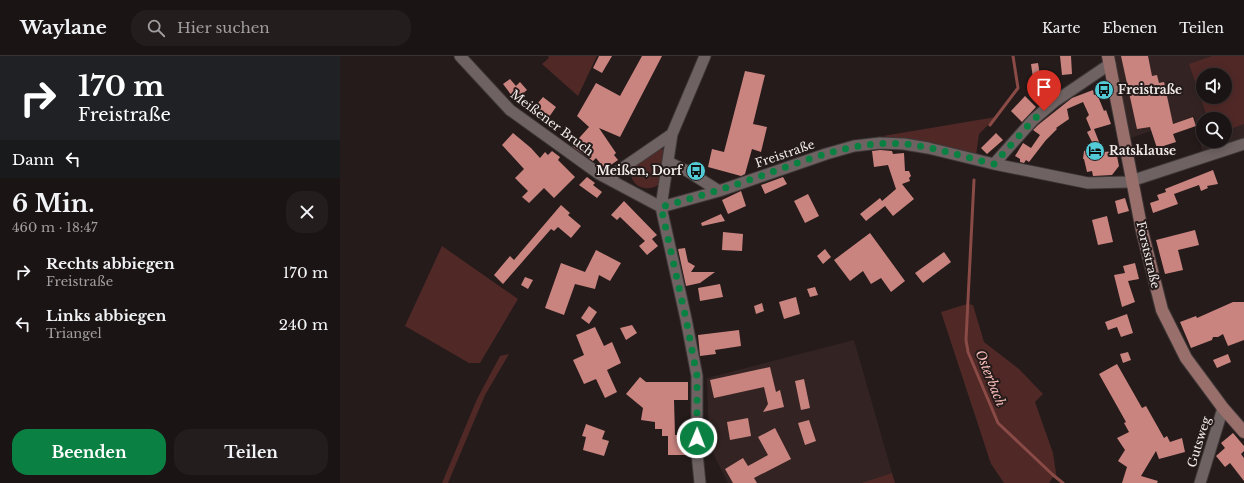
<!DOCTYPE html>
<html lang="de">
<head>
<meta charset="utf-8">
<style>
  :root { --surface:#1b1414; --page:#241d1d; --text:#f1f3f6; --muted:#a09ea0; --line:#393334; --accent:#0b8043 }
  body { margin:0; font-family:"Libre Baskerville",serif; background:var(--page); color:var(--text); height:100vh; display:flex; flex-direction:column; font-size:15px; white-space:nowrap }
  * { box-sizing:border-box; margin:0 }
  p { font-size:13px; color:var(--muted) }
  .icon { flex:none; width:22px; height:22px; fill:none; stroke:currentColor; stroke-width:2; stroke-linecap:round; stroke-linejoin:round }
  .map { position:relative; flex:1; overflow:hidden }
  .details { display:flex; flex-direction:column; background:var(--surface); width:340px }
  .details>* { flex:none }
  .guide { background:#202124; color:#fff; overflow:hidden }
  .tools { position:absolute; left:856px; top:12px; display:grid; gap:8px }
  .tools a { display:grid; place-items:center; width:36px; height:36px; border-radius:50%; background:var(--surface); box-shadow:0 2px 10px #0003,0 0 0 1px var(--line); font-size:20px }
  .pin { position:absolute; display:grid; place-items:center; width:34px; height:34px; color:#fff; margin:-41px -17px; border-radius:50% 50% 50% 0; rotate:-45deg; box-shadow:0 0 4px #0007 }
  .pin .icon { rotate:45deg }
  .me { position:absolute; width:44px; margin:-22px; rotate:1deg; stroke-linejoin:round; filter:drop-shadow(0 0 3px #0008) }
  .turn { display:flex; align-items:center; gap:14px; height:84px; padding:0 12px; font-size:18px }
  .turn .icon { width:52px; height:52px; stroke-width:2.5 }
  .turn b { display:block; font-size:28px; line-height:34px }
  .then { display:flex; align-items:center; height:38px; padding:0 12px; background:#0003; gap:8px; font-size:15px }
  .round { display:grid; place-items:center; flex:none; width:42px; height:42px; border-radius:16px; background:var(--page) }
  .headline { display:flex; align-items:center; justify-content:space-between; height:68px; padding:0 12px }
  h1 { font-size:24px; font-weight:700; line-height:30px }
  .primary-button { display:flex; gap:8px; margin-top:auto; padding:8px 12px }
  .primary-button a { flex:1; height:46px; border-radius:16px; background:var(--accent); color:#fff; font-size:16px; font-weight:700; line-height:46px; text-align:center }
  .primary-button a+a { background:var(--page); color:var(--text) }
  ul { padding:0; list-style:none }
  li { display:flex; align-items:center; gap:12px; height:52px; padding:0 12px }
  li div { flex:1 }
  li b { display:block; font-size:15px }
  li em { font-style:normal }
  header { display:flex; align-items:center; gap:24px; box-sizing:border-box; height:56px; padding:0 20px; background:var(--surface); border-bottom:1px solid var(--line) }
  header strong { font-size:19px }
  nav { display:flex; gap:22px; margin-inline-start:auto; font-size:14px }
  .search { width:280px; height:36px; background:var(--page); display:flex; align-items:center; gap:10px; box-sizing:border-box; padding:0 14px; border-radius:16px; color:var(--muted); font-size:15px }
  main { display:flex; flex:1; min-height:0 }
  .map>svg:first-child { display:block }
  .built { fill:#332423; fill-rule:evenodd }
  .green { fill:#502927; fill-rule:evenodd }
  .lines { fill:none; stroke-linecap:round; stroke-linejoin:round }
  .stream { stroke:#8a4a46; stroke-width:3 }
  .building { fill:#ca847f }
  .street-casing { stroke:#3f3838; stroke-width:13 }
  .secondary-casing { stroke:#3f3838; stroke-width:14 }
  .street { stroke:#6e6362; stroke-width:11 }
  .secondary { stroke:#996f6c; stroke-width:12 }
  .route { stroke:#0b8043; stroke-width:7; stroke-dasharray:0 12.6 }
  .labels { text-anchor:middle; stroke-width:4; stroke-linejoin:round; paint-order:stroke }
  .poi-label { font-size:12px; font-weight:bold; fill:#f1ebea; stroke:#241b1a; text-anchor:start }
  .street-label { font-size:12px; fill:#f1ebea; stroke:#241b1a }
  .water-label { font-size:13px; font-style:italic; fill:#fbbfba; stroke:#241b1a }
</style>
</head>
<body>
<header>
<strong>Waylane</strong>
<div class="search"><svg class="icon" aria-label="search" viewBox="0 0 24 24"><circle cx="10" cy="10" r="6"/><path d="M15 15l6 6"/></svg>Hier suchen</div>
<nav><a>Karte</a><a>Ebenen</a><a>Teilen</a></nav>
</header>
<main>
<section class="details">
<div class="guide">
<div class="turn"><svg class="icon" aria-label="right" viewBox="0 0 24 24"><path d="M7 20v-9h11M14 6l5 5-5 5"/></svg><div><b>170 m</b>Freistraße</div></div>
<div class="then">Dann<svg class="icon" aria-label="left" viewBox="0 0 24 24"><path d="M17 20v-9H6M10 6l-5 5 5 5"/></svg></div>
</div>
<div class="headline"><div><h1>6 Min.</h1><p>460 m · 18:47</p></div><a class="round"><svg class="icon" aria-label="close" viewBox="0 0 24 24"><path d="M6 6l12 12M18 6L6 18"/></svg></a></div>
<ul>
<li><svg class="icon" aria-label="right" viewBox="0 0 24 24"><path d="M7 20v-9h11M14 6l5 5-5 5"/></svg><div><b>Rechts abbiegen</b><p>Freistraße</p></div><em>170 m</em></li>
<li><svg class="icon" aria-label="left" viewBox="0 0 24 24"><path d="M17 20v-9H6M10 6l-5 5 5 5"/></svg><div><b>Links abbiegen</b><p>Triangel</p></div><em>240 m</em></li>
</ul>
<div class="primary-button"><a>Beenden</a><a>Teilen</a></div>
</section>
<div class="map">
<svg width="904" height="427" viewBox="0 0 904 427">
  <rect width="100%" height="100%" fill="#241b1a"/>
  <path class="built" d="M769,0H904V89L864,103L854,60L788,83ZM863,19H885V41H863ZM863,63H885V85H863Z
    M514,284L552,417L521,427H388L369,389L367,322Z"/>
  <path class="green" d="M208,0H257L238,40L202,8L209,2Z
    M872,0H904V68L885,75V63H868L849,8ZM863,19H885V41H863Z
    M656,61L639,78L636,100L543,80Z
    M320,92L325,95L318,129C305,138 286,127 293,113C298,104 312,98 320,92Z
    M102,190L178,243L140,307H129L65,270Z
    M627,248L633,249L644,286L679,313L703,338L695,346L713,397L717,424L713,421L709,427H664L651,408L601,256Z
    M169,298L145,339L108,427H102L137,343L160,300Z
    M552,417L555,427H521Z"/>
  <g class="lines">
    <path class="stream" d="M650,69L678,32L673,0
      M634,124L626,284L628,296L658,367L713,419L723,427"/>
  </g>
  <path class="building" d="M259,0H272L262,17L253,12Z
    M302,0H322L280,81L259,72L276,97L274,99L278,104L265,113L256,102L253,105L232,90L249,71L237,60L256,27L280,40Z
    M720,0H731L732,18L722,19Z
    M781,0H808L812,20L817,19L819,27L824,26L833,68L853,61L856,70L833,78L836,86L817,92L810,71L797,73Z
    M698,7L700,19L705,18L707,35L695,36L691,8Z
    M405,15L425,19L413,68L427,71L421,96L412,93L405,118L401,120L368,111L372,93L384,96Z
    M170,23L176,30L180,26L187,34L175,44L163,28Z
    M753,34L754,39L757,38L764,55L766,54L771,68L754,73L763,96L776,95L779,110L772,119L753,120L752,115L747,116L744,103H743L744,95L754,90L747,76L751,74L746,62L749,59L743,46L727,53L729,63L716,72L717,73L706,84L689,106L686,104L684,107L680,106V103L675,100L683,87L691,92L700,79L693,74L698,69L732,42Z
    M685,40L696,51L682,66L671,55Z
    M203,41L216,51L207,64L193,53Z
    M173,77L191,92L200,102L205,96L208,99L212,95L220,101L218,104L235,121L214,142L204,132L189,147L182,141L188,135L175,122L184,113L162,89Z
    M656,77L663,84L647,98L641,92Z
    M540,94L552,95L553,98L564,97L565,115H569L571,120L569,122L570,125L562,128L574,143L553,160L545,150L526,165L520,158L540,142L542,145L556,133L548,109L534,111L532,95Z
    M873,114L878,128L867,130L868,132L861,135L859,129L834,138L838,148L813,157L810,147L819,144L817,139L826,136L825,133Z
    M247,121L255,127L253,129L262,136L257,142L239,129Z
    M443,121L447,128L425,138L421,129Z
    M401,135L406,150L388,158L382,144Z
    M468,138L479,160L465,167L454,145Z
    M785,142L789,155L778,158L775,145Z
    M284,145L317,179L312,183L318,190L307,199L299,190L305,185L280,161L277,164L271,159Z
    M221,149L230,157L228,159L241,170L231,182L218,171L214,175L211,173L163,228L154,219L170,200L174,204Z
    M381,158L385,165L362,170L361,167Z
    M767,160L773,186L758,189L752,164Z
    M855,174L859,189L838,194L843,214L825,218L816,184Z
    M383,176L403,178L402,195L382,194Z
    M530,177L565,225L551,236L541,222L531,228L523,215L510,225L494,204Z
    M345,192L348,206L355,210L351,216H375L360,227L346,230L338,193Z
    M485,193L491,201L483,208L477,200Z
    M256,194L281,207L270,225L259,219L255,233L235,228L224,259L205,252L221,207L245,216Z
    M604,196L611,206L583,227L575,217Z
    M795,207L799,223L788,225L795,246L782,251L774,219L785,217L783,210Z
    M185,221L193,224L188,233L181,229Z
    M380,228L383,241L360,245L358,232Z
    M475,231L478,239L470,241L467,233Z
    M456,241L460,258L444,263L439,246Z
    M893,246H904V284L888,290L883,278L878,281H873L872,284L851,292L840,266L856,260L857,262Z
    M422,247L424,255L416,258L414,250Z
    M249,250L257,256L249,268L241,262Z
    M787,258L793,277L781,281L777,271L768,274L765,266Z
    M292,269L297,277L286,284L280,272Z
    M255,271L264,290L272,286L281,307L267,314L277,336L265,342L256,323L244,328L233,304L244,299L236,279Z
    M399,274L401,290L375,294L376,298L360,300L358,279Z
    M788,296L791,304L783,307L780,298Z
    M888,298L891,306L877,312L873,304Z
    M777,308L802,352L806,350L824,382L827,380L830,386L842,382L845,396L819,403L816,395L801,420L818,425L817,427H782L787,411L778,405L785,394L777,382L789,376L784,367L786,366L759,318Z
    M430,311L436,336L440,334L444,351L423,356L428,348L424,331L374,342L370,324Z
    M300,321L306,326H348V344H334L335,379H348V399H328V380H322V373H315V366L301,364L303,352L286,338Z
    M464,323L470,352L461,354L455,325Z
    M408,362L411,380L390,384L387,366Z
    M469,364L476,385L465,389L458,367Z
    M246,368L265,375L262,383L269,385L264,400L243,394L246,381L242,380Z
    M435,372L451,403L414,422L417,427H393L385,413L403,402L408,410L428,399L418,381Z
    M893,377L904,390V395L901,398L904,402V425L890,407L885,411L876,400L885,392L881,387Z"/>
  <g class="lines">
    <defs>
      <path id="street" d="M120,0L170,54L259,118L321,151
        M328,106L349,116L379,135
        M654,108L693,64L714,46L770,8
        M268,122L332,78
        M321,151L379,135L486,98L514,90L540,87L564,88L588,92L654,108L748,127L788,126L904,88
        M360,427L357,397V320L346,263L321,151L332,78L365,0
        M860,427L883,352"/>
      <path id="secondary" d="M768,0L802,175L822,254L846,302L883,352L904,376"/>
    </defs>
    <use href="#street" class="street-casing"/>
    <use href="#secondary" class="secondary-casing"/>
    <use href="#street" class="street"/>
    <use href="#secondary" class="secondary"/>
  </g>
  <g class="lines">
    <path class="route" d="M357,382V320L346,263L321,151C353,142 384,133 415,122C463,106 512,83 565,88C595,91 624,101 654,108L693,64L704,55"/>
  </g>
  <defs>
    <symbol id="bus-disc" viewBox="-11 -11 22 22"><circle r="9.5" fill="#52cbd7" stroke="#241b1a"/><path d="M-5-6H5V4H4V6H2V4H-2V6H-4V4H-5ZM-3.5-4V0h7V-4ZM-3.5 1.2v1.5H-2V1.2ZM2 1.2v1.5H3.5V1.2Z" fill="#111"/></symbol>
    <symbol id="hotel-disc" viewBox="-11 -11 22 22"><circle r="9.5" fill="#52cbd7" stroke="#241b1a"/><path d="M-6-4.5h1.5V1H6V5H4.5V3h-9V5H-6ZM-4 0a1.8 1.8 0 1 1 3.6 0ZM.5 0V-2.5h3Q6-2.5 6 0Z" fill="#111"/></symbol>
  </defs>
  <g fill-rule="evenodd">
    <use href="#bus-disc" x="753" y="23" width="22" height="22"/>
    <use href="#hotel-disc" x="744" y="84" width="22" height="22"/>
    <use href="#bus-disc" x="345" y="104" width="22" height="22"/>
  </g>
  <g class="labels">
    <g class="poi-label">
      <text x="778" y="38">Freistraße</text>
      <text x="769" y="99">Ratsklause</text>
      <text x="342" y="119" text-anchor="end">Meißen, Dorf</text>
    </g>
    <g class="street-label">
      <text transform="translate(212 67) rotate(37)" y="4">Meißener Bruch</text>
      <text transform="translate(445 98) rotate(-19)" y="4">Freistraße</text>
      <text transform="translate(808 199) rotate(77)" y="4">Forststraße</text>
      <text transform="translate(859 386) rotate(-73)" y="4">Gutsweg</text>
    </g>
    <g class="water-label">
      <text transform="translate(651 322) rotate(68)" y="5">Osterbach</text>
    </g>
  </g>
</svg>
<div class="tools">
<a><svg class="icon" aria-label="sound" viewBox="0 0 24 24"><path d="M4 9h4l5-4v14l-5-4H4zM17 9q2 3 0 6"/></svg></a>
<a><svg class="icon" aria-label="search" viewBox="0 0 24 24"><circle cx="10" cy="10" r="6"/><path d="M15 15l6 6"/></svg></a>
</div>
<div class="pin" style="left:704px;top:55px;background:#d93025"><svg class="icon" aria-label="arrive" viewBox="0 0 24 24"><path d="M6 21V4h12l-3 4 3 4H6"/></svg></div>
<svg class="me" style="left:357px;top:382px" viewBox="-20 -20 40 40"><circle r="17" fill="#0b8043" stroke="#fff" stroke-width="3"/><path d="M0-11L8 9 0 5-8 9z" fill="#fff"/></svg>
</div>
</main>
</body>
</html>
